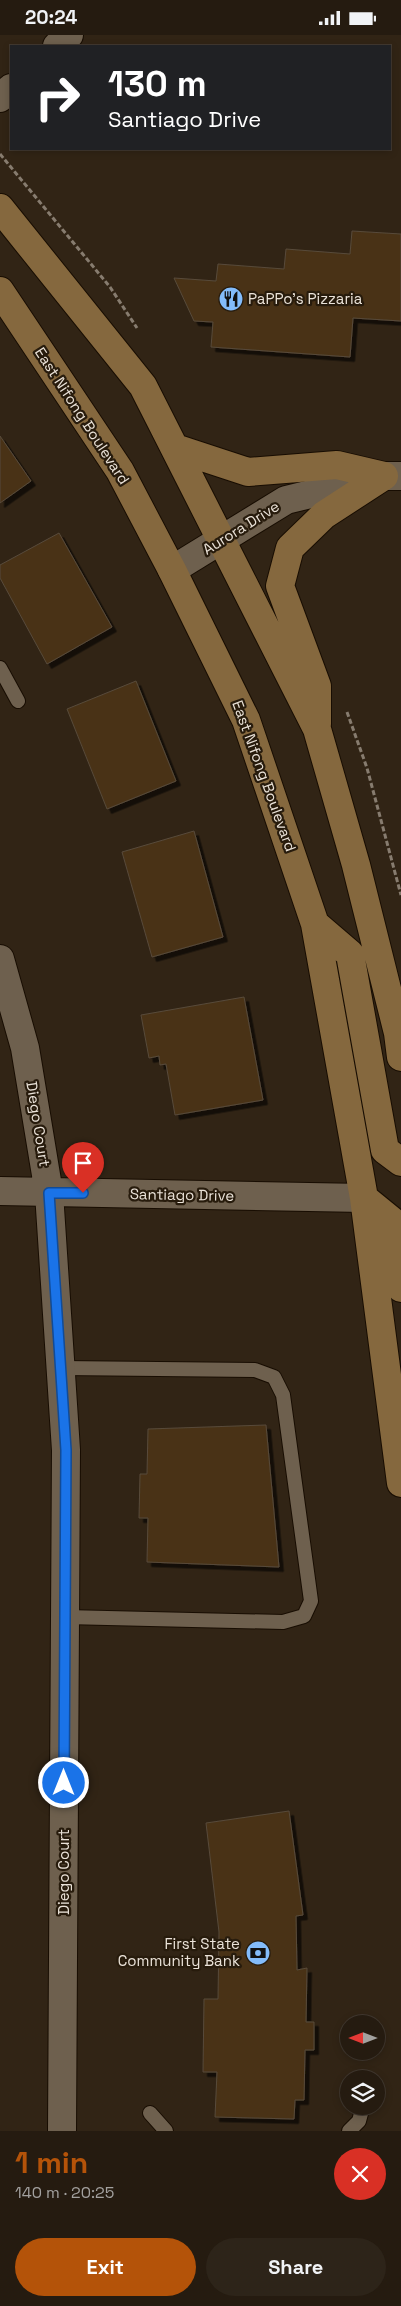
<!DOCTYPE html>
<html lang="en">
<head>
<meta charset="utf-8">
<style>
  :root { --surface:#251b10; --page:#2d2419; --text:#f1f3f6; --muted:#a3a19f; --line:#423930; --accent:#b45309 }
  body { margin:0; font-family:"Space Grotesk",sans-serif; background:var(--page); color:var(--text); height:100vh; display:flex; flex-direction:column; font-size:19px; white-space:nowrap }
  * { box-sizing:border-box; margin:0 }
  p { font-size:16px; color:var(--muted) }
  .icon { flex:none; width:28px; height:28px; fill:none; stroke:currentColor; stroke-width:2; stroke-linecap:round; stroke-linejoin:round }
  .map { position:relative; height:2096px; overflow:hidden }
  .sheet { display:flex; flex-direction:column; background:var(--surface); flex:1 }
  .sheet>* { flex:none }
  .guide { position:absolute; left:10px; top:10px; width:381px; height:105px; border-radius:0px; box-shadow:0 2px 8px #0003,0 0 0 1px var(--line); background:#202124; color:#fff; overflow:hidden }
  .needle { width:32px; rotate:270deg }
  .fabs { position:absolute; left:340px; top:1980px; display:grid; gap:10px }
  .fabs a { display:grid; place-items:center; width:45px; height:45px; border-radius:50%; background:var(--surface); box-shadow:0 2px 8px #0003,0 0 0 1px var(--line); font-size:25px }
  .pin { position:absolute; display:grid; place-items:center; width:42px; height:42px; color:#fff; margin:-51px -21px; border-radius:50% 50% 50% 0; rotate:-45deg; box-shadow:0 0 5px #0007 }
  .pin .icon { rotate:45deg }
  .me { position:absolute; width:55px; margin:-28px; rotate:0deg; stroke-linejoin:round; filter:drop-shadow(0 0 4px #0008) }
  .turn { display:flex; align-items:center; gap:18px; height:105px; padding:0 15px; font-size:22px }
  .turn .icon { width:65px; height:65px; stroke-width:2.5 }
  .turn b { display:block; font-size:35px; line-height:42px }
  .round { display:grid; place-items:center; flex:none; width:52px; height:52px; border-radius:26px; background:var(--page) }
  .headline { display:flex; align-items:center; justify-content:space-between; height:85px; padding:0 15px }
  h1 { font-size:30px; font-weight:800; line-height:38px; color:var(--accent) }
  .cta { display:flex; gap:10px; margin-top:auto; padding:10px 15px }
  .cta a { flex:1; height:58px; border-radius:30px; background:var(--accent); color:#fff; font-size:20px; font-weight:800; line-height:58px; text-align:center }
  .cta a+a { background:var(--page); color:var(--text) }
  .status { display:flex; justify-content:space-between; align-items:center; height:35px; padding:0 25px; background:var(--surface); direction:ltr }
  .status svg { height:14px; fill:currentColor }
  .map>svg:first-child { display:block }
  .building { fill:#483318; stroke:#584a3a; filter:url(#shadow) }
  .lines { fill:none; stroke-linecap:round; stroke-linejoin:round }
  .service-casing { stroke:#180d02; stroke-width:16 }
  .minor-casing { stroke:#180d02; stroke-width:30 }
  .secondary-casing { stroke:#180d02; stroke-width:30 }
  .path { stroke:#877c6f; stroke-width:3; stroke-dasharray:5 2.5; stroke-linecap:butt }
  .service { stroke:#6e604e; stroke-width:14 }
  .minor { stroke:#6e604e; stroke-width:28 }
  .secondary { stroke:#85683e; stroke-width:28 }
  .route-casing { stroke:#114b97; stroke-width:12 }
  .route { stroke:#1a73e8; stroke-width:9 }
  .labels { text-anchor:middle; stroke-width:4.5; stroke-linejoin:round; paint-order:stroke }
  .poi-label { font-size:15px; fill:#eae2d8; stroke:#271b0c; text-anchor:start }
  .street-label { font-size:15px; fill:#eae2d8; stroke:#271b0c }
</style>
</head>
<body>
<div class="status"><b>20:24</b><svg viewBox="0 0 49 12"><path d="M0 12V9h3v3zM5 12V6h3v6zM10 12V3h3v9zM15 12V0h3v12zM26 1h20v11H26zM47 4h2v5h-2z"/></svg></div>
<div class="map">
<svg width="401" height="2096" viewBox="0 0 401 2096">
  <defs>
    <filter id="shadow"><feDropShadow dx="4.5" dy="4.5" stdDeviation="0" flood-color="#0009"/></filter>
  </defs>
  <rect width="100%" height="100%" fill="#312415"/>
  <path class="building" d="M352,196L401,199V286L353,283L350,322L211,312L213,287L194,286L174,243L216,246L218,229L284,234L286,214L350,219Z
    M0,401L31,446L0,468Z
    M59,498L112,592L47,629L0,543V530Z
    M136,646L176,746L107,774L67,674Z
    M194,796L223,902L152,922L122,817Z
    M244,962L263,1065L175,1080L166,1029L160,1030L159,1021L149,1023L141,980Z
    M266,1390L279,1532L147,1527L148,1483H139L140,1439H147L148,1394Z
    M289,1776L303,1880L296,1881L297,1935L307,1933L306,1987H314V2015H305L304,2065H295L294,2084L215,2082L217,2037H203L204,1964H218L219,1897L206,1788Z"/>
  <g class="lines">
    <defs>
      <path id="service" d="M0,633L18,666
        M61,1333L255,1335L274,1342L283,1360L311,1566L304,1581L283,1587L65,1582
        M150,2078L166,2096
        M349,2096L359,2086L363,2071"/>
      <path id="minor" d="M57,11L69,0
        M0,63L11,53
        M172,535L286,465L384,441H401
        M0,924L25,1013L49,1158L66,1415L62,2096
        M0,1156L364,1163"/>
      <path id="secondary" d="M0,173L143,351L317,694L356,830L398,998L401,1022
        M0,256L120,436L172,535L246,685L315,889L364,1163L401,1448
        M175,413L248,437L337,430L384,441
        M317,689V651L280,551L290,513L324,480L384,441
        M315,889L350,919L385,1115L401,1127
        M364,1163L391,1185L401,1253"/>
    </defs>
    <use href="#service" class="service-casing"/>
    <use href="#minor" class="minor-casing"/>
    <use href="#secondary" class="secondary-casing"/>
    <path class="path" d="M0,119L110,252L137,293
      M347,677L367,733L401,860"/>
    <use href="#service" class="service"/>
    <use href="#minor" class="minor"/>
    <use href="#secondary" class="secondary"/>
  </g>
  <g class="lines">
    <defs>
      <path id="route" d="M64,1748L66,1415L49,1158H83"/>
    </defs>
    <use href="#route" class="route-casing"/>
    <use href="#route" class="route"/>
  </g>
  <defs>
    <symbol id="restaurant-disc" viewBox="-11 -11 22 22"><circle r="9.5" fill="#83bcfb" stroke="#271b0c"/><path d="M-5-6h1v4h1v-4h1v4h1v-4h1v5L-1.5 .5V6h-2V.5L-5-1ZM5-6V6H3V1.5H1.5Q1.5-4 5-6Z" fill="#111"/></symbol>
    <symbol id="bank-disc" viewBox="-11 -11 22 22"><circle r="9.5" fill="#83bcfb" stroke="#271b0c"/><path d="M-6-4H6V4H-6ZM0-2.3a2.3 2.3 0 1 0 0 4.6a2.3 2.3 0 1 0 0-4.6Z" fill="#111"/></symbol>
  </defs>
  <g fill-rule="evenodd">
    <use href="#restaurant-disc" x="217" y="250" width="28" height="28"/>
    <use href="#bank-disc" x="244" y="1904" width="28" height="28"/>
  </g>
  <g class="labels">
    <g class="poi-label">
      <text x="248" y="269">PaPPo's Pizzaria</text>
      <text x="240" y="1914" text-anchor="end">First State<tspan x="240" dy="17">Community Bank</tspan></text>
    </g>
    <g class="street-label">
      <text transform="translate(82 381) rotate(57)" y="5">East Nifong Boulevard</text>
      <text transform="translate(241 493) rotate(-32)" y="5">Aurora Drive</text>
      <text transform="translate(264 741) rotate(70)" y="5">East Nifong Boulevard</text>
      <text transform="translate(38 1089) rotate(81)" y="5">Diego Court</text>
      <text transform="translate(182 1160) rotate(1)" y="5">Santiago Drive</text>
      <text transform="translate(64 1837) rotate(-90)" y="5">Diego Court</text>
    </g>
  </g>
</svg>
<div class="fabs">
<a><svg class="needle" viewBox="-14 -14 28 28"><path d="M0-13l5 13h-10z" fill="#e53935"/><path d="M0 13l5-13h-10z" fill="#a3a19f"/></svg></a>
<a><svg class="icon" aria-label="layers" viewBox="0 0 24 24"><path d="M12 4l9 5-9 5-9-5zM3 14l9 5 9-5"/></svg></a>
</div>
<div class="pin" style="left:83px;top:1158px;background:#d93025"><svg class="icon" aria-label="arrive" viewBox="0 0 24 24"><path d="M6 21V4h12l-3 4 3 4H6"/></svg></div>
<svg class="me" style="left:64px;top:1748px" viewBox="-20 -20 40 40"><circle r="17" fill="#1a73e8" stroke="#fff" stroke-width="3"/><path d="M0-11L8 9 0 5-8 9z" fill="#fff"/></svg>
<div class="guide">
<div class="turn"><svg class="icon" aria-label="right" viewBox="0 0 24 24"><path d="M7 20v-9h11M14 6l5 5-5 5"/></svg><div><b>130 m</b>Santiago Drive</div></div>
</div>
</div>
<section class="sheet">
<div class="headline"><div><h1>1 min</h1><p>140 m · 20:25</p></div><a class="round" style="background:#d93025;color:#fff"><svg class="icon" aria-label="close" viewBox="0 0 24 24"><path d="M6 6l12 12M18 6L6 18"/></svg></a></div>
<div class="cta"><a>Exit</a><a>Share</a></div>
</section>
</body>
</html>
